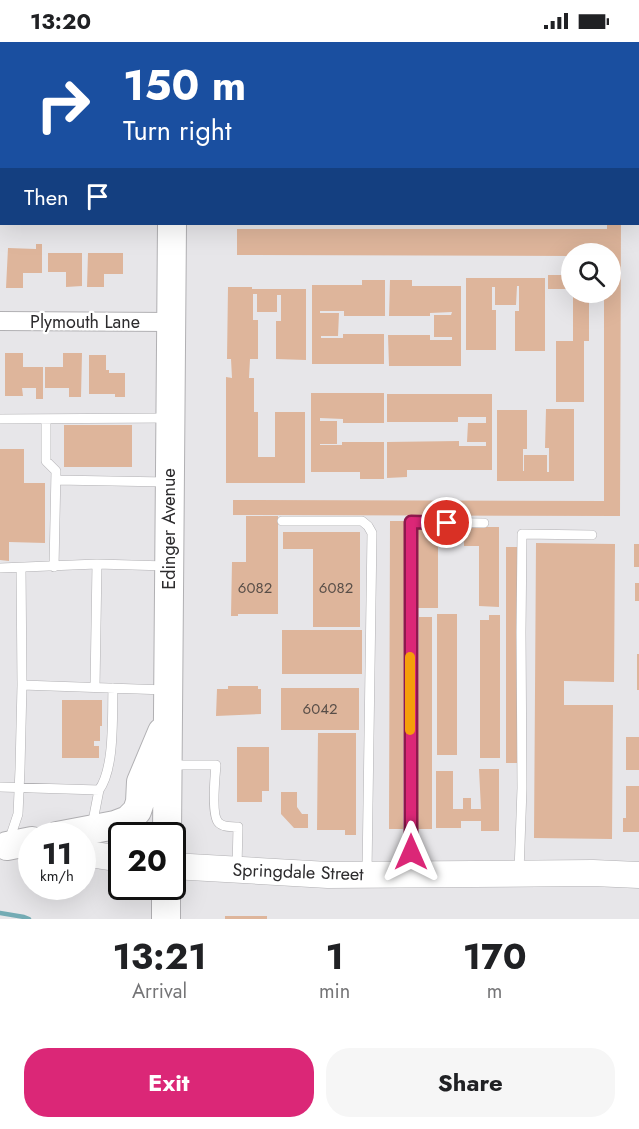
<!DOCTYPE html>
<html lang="en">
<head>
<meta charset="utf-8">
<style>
  :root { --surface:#fff; --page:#f6f6f6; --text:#202124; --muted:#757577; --accent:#db2777 }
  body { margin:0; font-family:Jost,sans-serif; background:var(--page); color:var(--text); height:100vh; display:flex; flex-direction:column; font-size:22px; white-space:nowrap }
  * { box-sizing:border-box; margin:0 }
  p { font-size:20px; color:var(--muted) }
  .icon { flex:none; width:33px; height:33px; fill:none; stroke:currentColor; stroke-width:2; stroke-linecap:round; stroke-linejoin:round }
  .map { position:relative; height:877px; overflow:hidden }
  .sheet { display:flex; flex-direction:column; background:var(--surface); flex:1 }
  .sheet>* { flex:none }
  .banner { position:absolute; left:0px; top:0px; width:639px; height:183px; box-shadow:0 6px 24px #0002; background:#1a4fa0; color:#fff; overflow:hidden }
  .fabs { position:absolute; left:561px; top:201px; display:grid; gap:12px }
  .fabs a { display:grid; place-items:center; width:60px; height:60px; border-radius:50%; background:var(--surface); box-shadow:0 6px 24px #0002; font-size:30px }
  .speed { position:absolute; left:18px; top:780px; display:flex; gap:12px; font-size:30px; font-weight:700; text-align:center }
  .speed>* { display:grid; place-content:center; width:78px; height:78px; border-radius:50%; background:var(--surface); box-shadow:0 6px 24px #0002; line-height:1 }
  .speed small { font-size:15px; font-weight:400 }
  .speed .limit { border:3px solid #111; border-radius:9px; background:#fff; color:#111 }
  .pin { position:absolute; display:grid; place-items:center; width:51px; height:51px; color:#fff; margin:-26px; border:3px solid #fff; border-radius:50%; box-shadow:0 2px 6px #0007 }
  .me { position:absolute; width:66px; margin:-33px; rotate:0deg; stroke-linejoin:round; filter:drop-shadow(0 0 4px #0008) }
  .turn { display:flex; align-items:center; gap:21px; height:126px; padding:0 24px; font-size:27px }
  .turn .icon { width:78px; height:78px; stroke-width:2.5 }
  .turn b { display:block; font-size:42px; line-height:51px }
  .then { display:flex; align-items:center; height:57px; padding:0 24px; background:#0003; gap:12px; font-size:22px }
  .eta { display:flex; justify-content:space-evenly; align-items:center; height:102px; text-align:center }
  .eta b { font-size:36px; font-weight:700; line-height:42px }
  .action { display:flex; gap:12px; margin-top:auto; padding:12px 24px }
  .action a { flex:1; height:69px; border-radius:24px; background:var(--accent); color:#fff; font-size:24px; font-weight:700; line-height:69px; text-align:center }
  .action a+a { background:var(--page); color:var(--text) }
  .status { display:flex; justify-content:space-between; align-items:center; height:42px; padding:0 30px; background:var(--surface); direction:ltr }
  .status svg { height:16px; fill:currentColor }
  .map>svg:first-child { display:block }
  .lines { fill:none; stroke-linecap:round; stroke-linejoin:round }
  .stream { stroke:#73abb4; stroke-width:4.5 }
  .building { fill:#deb59b }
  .service-casing { stroke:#b1b0b3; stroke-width:10 }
  .minor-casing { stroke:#b1b0b3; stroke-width:20 }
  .secondary-casing { stroke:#b1b0b3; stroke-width:27 }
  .primary-casing { stroke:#b1b0b3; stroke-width:30 }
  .service { stroke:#fff; stroke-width:9 }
  .minor { stroke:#fff; stroke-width:18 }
  .secondary { stroke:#fff; stroke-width:26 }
  .primary { stroke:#fff; stroke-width:28 }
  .route-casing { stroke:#8e194d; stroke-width:15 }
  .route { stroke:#db2777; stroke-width:10 }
  .slow { stroke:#f59e0b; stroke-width:10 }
  .labels { text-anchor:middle; stroke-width:4.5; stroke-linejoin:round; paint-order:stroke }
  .number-label { font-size:15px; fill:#584e48 }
  .street-label { font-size:18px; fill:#2c2b2d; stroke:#fff }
</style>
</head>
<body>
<div class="status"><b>13:20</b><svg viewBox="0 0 49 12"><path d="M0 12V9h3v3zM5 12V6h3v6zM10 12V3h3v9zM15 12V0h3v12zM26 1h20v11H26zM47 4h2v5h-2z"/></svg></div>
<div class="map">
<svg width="639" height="877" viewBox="0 0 639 877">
  <rect width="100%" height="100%" fill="#e7e6e9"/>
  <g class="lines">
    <path class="stream" d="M0,871L24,875L29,877"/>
  </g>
  <path class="building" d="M607,182H621L620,474L233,473V458L604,459V250H610V212H572V214L237,213V187H607Z
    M36,202H42V231H23V246H6L8,206L36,207Z
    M48,211H82V244L66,245V230H48Z
    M88,211H123V232H104V245H87Z
    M548,233H572V247H548Z
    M466,236H545V309H515V269H519V244H517L516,263H495V245H492V268H496V308H466Z
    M362,238H385V274H344V269H320V271H339L338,294H321V296H343V292H384V322H312V243H362Z
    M390,238H412V244H461V324H389L388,293H430V298H452V295H434V273H451L452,270L430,271V274H389Z
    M228,245H252V247H306V318L276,317V279H281V253H277V270H257V252H253V278H258V317H250L249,336H254V370H258V415H275V370H305V441H226V335L232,336L231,317H227Z
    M573,250H589V299H584V360H556V299H573Z
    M5,311H23V325H43V357H36V346H22L23,354H5Z
    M63,311H82L81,355H69V346H45V325H63Z
    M89,313H106V328H109V331H125V355H115V352H89Z
    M311,351H384V381H343V377L320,376V379H337V402H320V403H342V400H384V437H360V430H311Z
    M387,352H492V428H407V435L387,436V400L459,399V404H486V400H467L468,381H486V375H458V380H387Z
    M546,367H574V439H497V368H527V407H523V429H524V413H547V430H549V406H545Z
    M64,383H132V425H64Z
    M0,407H24V441H45V501L9,500V519L0,518Z
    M246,474H278V572H238V574H231L232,520H246Z
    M390,479H404L403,787H389Z
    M464,485H499V565L479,564V504H464Z
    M418,487H453V505H438V566H418Z
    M283,490H360V585H313V507H283Z
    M536,501L615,502L614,640L564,639V663H613L612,797L534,796Z
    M634,502H639V525H634Z
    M506,505H520V721H506Z
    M635,541H639V559H635Z
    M437,572H457V713H437Z
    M489,573H500V716H480V578H489Z
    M419,575H432V787H418Z
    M282,588H362V632H282Z
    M637,612H639V648H637Z
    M228,644H258V647H261V672L216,674L217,647H228Z
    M281,646H359V688H281Z
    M62,658H102V684H100V699H94V704H99V716H62Z
    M318,691H356V793H345V788H317Z
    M626,695H639V728H626Z
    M237,705H269V749H262V760H237Z
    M479,727H499V789H481V779H461V786H436V729H453V767H463V756H471V767H481Z
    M626,744H639V790H623V776H626Z
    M281,750H297V765L302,772H308V786H294L281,772Z
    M225,874H267V877H225Z"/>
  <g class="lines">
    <defs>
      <path id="service" d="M0,377L169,376
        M46,377V419L56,429L54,525
        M56,438L167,440
        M282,479H362L368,484L372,491L367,830
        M0,526L97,522L167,524
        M22,643L166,648
        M95,645L97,522
        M170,723H216C215,734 211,775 219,781C224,786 232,784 238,785L237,825
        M0,745L99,748C115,726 112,674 113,646
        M92,784L99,748
        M9,799L18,772L20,727L22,643L21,526
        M411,830L410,480L484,481
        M519,830L522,746L521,590L522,492L592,493"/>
      <path id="minor" d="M0,98H2
        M0,279L171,280"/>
      <path id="secondary" d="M82,811L122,817
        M172,824L328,833L593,831L639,833"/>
      <path id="primary" d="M173,2V0
        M57,794L115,783L128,778L137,769L140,760L141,740L162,690
        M167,794L172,182
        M7,804L32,799
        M166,877V844"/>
    </defs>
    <use href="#service" class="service-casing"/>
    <use href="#minor" class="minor-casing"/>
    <use href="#secondary" class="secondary-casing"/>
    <use href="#primary" class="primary-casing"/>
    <use href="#service" class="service"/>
    <use href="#minor" class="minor"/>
    <use href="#secondary" class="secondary"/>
    <use href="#primary" class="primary"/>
  </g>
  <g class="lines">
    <defs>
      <path id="route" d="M411,810V480L447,481"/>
    </defs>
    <use href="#route" class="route-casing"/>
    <use href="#route" class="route"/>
    <path class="slow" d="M410,615V688"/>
  </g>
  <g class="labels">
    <g class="number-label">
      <text x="255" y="551">6082</text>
      <text x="336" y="551">6082</text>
      <text x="320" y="672">6042</text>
    </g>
    <g class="street-label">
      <text x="85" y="286">Plymouth Lane</text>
      <text transform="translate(169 487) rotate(-90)" y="6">Edinger Avenue</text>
      <text transform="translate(298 830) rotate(2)" y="6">Springdale Street</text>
    </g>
  </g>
</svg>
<div class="fabs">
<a><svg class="icon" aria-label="search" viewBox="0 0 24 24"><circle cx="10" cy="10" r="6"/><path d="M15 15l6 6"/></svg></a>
</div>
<div class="speed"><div>11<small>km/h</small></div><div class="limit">20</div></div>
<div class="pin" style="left:447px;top:481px;background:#d93025"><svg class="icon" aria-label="arrive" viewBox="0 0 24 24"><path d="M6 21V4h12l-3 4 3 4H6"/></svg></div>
<svg class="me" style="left:411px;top:810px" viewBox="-20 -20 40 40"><path d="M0-17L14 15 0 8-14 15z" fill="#db2777" stroke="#fff" stroke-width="4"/></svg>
<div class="banner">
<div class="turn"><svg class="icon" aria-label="right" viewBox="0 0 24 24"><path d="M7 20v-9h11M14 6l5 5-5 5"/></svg><div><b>150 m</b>Turn right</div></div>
<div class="then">Then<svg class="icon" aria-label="arrive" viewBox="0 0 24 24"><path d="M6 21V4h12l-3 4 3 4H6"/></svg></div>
</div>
</div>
<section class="sheet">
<div class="eta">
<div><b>13:21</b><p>Arrival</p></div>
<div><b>1</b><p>min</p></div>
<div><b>170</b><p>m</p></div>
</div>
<div class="action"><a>Exit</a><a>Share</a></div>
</section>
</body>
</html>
